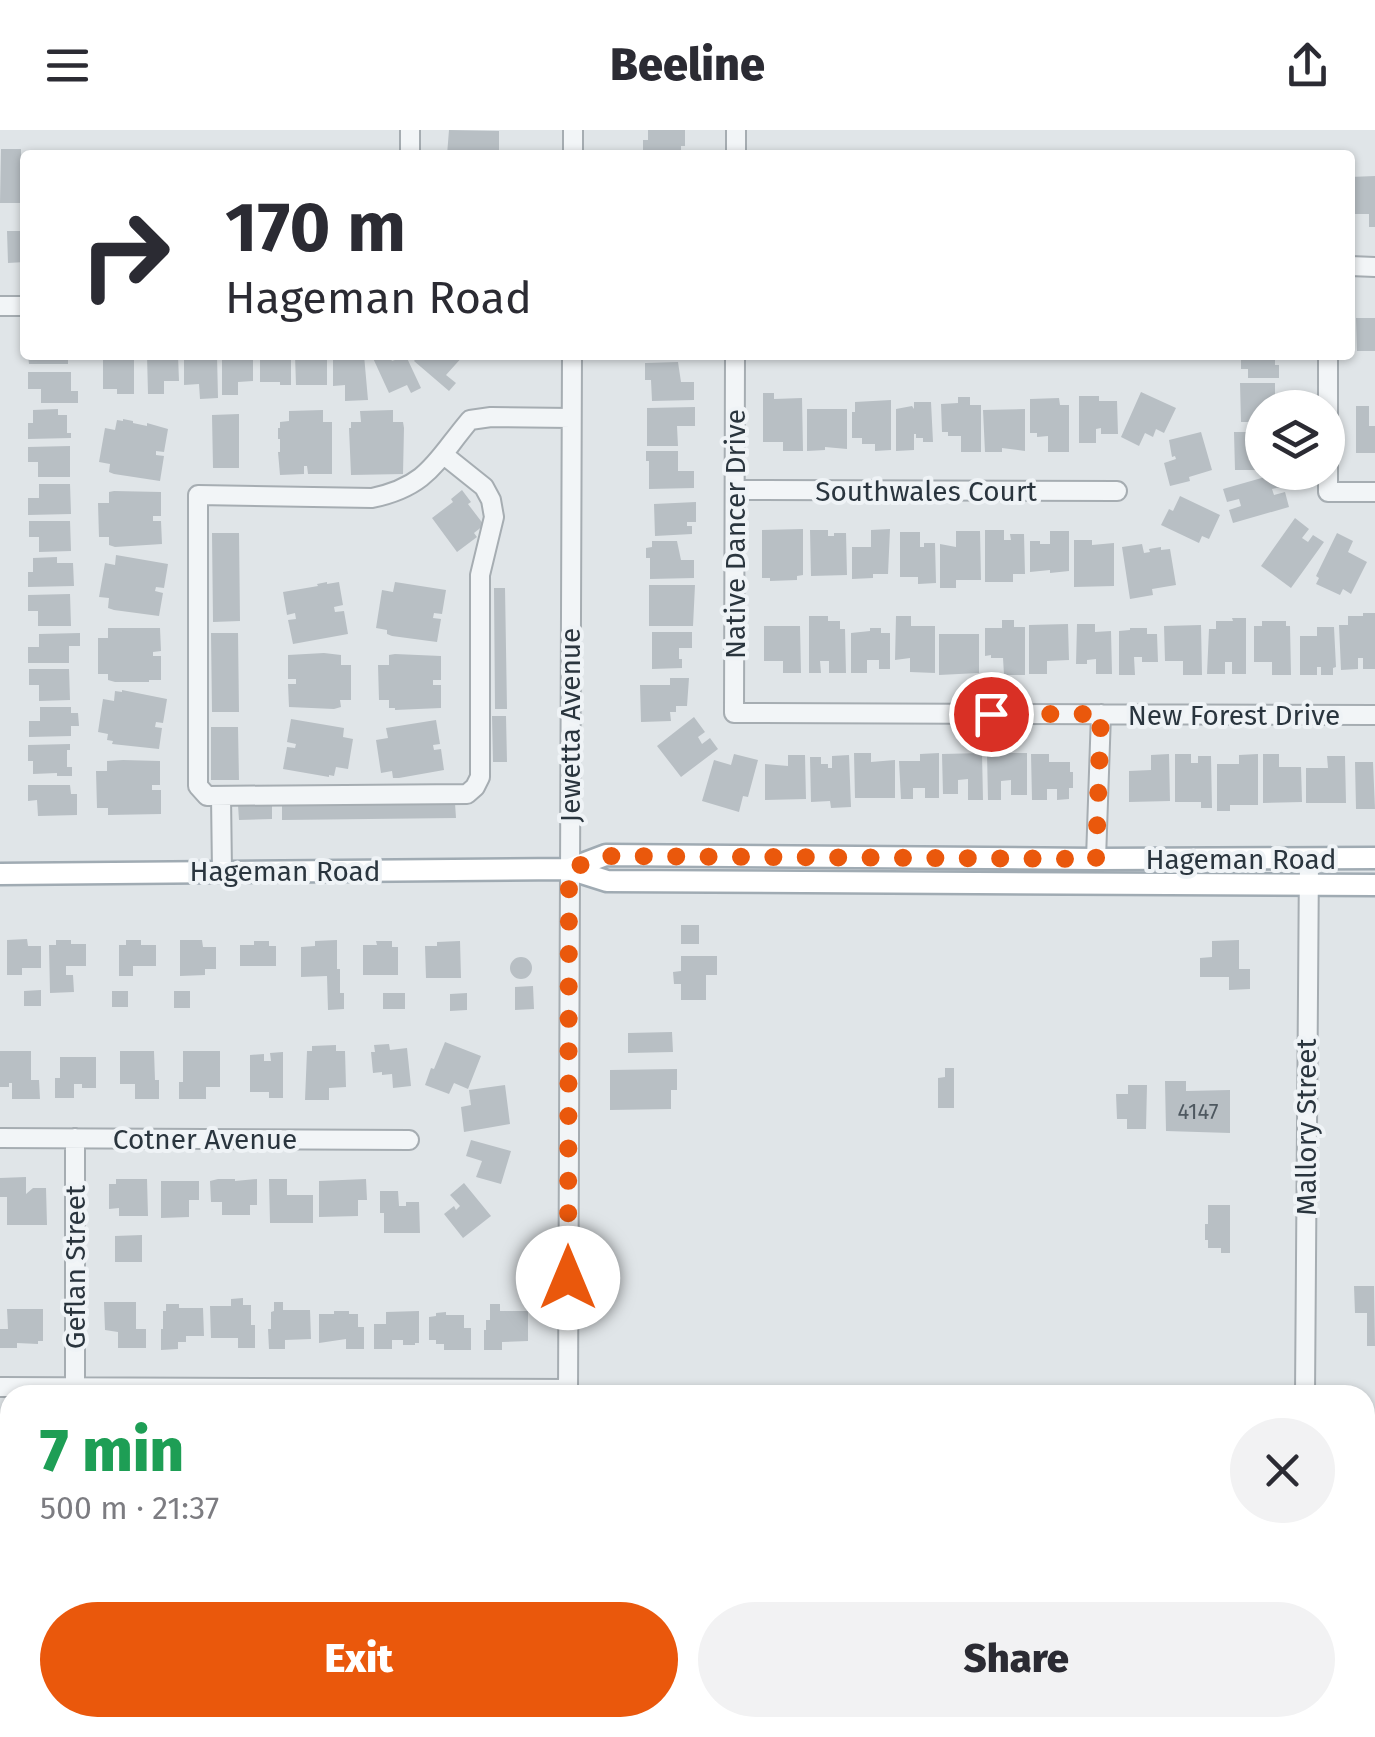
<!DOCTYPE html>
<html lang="en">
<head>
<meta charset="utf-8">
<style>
  :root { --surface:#fff; --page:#f2f2f3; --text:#2b2b33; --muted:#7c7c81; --accent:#ea580c }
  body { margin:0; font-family:"Fira Sans",sans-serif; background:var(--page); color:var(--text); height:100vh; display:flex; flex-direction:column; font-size:38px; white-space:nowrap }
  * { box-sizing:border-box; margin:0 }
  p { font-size:32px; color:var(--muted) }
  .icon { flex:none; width:55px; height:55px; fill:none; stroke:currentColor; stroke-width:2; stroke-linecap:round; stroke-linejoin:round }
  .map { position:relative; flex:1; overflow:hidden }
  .details { position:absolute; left:0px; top:1255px; width:1375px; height:352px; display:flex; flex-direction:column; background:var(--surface); border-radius:30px 30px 0 0; box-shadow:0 2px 8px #0004 }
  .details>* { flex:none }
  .banner { position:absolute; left:20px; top:20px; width:1335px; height:210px; border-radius:10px; box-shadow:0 2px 8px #0004; background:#fff; color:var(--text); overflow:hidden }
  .buttons { position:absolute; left:1245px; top:260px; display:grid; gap:20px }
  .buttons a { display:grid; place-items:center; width:100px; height:100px; border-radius:50%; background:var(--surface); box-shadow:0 2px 8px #0004; font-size:50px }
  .pin { position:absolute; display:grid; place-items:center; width:85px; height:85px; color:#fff; margin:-42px; border:5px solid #fff; border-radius:50%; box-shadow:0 2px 10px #0007 }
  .me { position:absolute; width:110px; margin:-55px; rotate:0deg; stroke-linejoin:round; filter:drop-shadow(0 0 8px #0008) }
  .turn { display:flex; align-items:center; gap:35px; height:210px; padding:0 40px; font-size:45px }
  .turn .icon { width:130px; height:130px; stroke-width:2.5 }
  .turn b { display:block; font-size:70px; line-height:85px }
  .round { display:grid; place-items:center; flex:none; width:105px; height:105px; border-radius:52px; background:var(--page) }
  .overview { display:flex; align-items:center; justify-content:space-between; height:170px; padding:0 40px }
  h1 { font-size:60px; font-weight:800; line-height:75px; color:#1e9e55 }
  .primary-button { display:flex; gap:20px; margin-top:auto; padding:20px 40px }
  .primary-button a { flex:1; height:115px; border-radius:60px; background:var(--accent); color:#fff; font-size:40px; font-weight:800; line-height:115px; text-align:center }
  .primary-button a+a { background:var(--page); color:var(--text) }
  header { display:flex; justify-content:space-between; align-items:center; height:130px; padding:0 40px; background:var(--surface); font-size:45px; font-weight:800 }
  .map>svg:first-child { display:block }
  .building { fill:#b8bfc4 }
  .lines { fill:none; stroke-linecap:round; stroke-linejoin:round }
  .minor-casing { stroke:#a6adb2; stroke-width:22 }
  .major-casing { stroke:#a0abb3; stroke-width:25 }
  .minor { stroke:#f2f5f7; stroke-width:18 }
  .major { stroke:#fff; stroke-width:20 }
  .route { stroke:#ea580c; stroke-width:18; stroke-dasharray:0 32.4 }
  .labels { text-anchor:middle; stroke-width:8; stroke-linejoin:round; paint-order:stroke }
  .number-label { font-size:22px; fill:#4e5860 }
  .street-label { font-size:28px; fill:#2a353e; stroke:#eff3f6 }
</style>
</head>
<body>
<header><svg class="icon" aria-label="menu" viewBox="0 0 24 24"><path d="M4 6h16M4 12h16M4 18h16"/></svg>Beeline<svg class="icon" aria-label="share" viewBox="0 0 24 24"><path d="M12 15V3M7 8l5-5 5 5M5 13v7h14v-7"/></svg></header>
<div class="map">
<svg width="1375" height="1607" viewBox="0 0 1375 1607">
  <rect width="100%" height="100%" fill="#e0e5e8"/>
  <path class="building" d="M449,0L499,1V25H447Z
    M648,0H685V16H681V25H643V10H648Z
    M1,19H21V73H0Z
    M1375,46V97H1369V84H1351L1350,47Z
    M7,101H25V132L8,133Z
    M1356,188H1375V221H1357Z
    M28,225H68V234H29Z
    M103,225H134V264H117V259H103Z
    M147,225H165V227L178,225L179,251H164V264H148Z
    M184,225H217L218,268L200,269L199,254L184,255Z
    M222,225H239V228L253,225V251L238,252V265H222Z
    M260,225H291V255H280V252H260Z
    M295,225H314V229H319V225H327V255H296Z
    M341,225H364L368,270L345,271V255L333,256V229L341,228Z
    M375,225H389L392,231L406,226L421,258L411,263L407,255L389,263L372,226Z
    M419,225L425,227L427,225H464L446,245L456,253L449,261L414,231Z
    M1249,225H1275V235H1279V248H1248V239H1241V227Z
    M678,232L681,252H694V270L652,271L651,250H645V233Z
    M28,242H71V261H78V273H41V259H28Z
    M1240,253H1275V278H1262V292H1241Z
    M1141,262L1176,278L1164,303L1156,299L1153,307L1145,303L1139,316L1121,307Z
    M763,263H774V269L802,268L803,321H783V312H763Z
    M1079,266H1099V271H1117L1118,304H1101V298L1096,299V313H1079Z
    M958,267H970V275H981V322H961V306H948V302H942L941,274L958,273Z
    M1059,268L1060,275H1069V322H1048V306L1037,307V303H1030V269Z
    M891,270V320L875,321V314H862V308H852V282H855V272Z
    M914,272H931L933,312H923V308H916V304H914V320L896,321V279L912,276L914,279Z
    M1356,276H1369V296H1375V323H1356Z
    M695,277V296H677L678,316H647V278Z
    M58,279V285H67V303H71V308L28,309V293H33V280Z
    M807,279H847V319L825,317V320L807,321Z
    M1025,279V321L1002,318V322H985L983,280Z
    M323,280V292H332V344H308L307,336H304V344L280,345L278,322H280V309H278V298H280V292L289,291V281Z
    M393,280V292H403L404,298L403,344L351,345L349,298H351V292H361L360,281Z
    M239,284V338H213L212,285Z
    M123,289L133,291V293L147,296V293L168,299L164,322L156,321V325L164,326L160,351L114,344L109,342L110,334L99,332L105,298L115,300L117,290L123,291Z
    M1201,302L1212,340L1189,347L1190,351L1170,356L1164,333L1176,329L1175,326L1172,327L1169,310Z
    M1234,302H1262V340H1235Z
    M70,316V347H38V332H28V317Z
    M646,321H678V341H694V358L649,359V331H646Z
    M1282,342L1285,356L1272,359L1274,365L1285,362L1289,377L1233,393L1229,380L1241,376L1239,369L1227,372L1223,359Z
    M39,354H70L71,384L28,385V368H39Z
    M462,360L471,372L468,374L484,395L474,403L477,407L457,422L432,388L453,372L451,369Z
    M114,361L161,362V386H153V391H161L162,414L115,417L109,415V407H99L98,373H109V362Z
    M1180,366L1220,385L1209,409L1202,406L1199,413L1161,395L1169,379L1173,381Z
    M696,372V392H687V396H692V404L655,406L654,374Z
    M1295,388L1309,399L1302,408L1308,412L1313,405L1324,412L1291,458L1261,436Z
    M29,391H70L71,421L39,422V407H29Z
    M803,399V445L797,446V450L770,451V448H762V400Z
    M890,399L888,444H873V448L852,449V417H871V400Z
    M810,400H828V406H834V403H846L847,445L811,446Z
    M985,400H1004V410H1011L1010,404H1024L1025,444H1013V452H985Z
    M956,401H980L981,450H956V458H940V414L956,417Z
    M1050,401H1069V441L1050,443V440L1030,442V411H1040V414H1050Z
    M900,402H920V417H924V413H935L936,453L918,454V447H900Z
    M212,403H239L240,491L213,492Z
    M1337,403L1353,411L1348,422L1367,432L1351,464L1343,459L1340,465L1316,454L1319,448L1316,446Z
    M1074,410H1092V415L1114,413V456L1074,457Z
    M652,411H677L681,430H694V448L650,449V428H646V418L652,417Z
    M1142,414L1144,423L1150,422L1149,419L1161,417V420L1170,419L1176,455L1152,459L1153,465L1130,469L1122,417Z
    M116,425L168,434L164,458L156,457L155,461L163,463L159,486L114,480L108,478L109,468L99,467L105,433L115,435Z
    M57,427V433H73L74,456L28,457V442H33V428Z
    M327,452V454L339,452L343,475L334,477L335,482L344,481L348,504L293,514L288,490L296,489L295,483L287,485L283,462L318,456L317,454Z
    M395,452L446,460L442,484L434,483L433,488L441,489L437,512L392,506L387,504V500L376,498L382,460L393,462Z
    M649,455H695L693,496H649Z
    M494,458H505L507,579H495Z
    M70,464L71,496H38V481H28V465Z
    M1363,483H1375V539H1363V528H1358V539L1341,540L1339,495H1348V486H1363Z
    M809,486H828V491H840V499H845L846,543H829V531H820L821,543H809Z
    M896,486H911V496H935V543L910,542V528L895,530Z
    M1232,488H1246V544H1232V532H1225V544H1207L1209,499H1216V491H1233Z
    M1002,490H1014V497H1025V545H1004L1003,528H991V525L985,526V498H1002Z
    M1262,491H1286V496H1290L1291,545H1272V532H1254V496H1262Z
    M1068,494L1069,530L1047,531V544H1029V495Z
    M1077,494H1095V502L1111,501L1112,544H1096V529L1087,530V534H1076Z
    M1201,495L1202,545H1183V531H1165L1164,496Z
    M764,496H800L801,543H783V531H764Z
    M1317,497H1334L1336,537L1333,538V545H1321V537H1317V545H1300V506H1317Z
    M108,498H160L161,521L153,522V526H161V550H149V552H115L108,550V544H98V508H108Z
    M870,498H881V503H890V539H879V530H867V543H851V503L870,501Z
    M1130,498H1147V504H1157L1158,532H1142V527H1134L1135,545H1119V501L1130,500Z
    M652,502H692V518H679V529H682V538L652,539Z
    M80,503V516H69V533H28V517H39V504Z
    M211,503H238L239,582H212Z
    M939,504H979V543L939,545Z
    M324,523L341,525V535H351V570H340L341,577L334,579L289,577L288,554H296V549H288V525Z
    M395,524L441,526V550H433V555H441V578L395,580V578H389V570H379L378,535H389V525Z
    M29,539H69L70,570L39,571V555H29Z
    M670,548H689L687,576H676V582H670L671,591L641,592L640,555H670Z
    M122,560L167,569L163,593L156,592L155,597L162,598L159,619L112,614L113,611L107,610L108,604L98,602L103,569L114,571L115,561L122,562Z
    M40,577H71V583H78L79,596H71V606L29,607V591H40Z
    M492,586H506L507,632H493Z
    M694,587L705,602L698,607L702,614L710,608L718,619L681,647L657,616Z
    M291,589L344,598L343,607L353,609L348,639L336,637L334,646L329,645V647L283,639L287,617L295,618L296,614L287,612Z
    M436,590L440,614L433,615L434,620L441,619L444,640L399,648H393L392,641L381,643L376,610L388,608L386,598Z
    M211,597H238L239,650H211Z
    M70,614V620H67V637H72V646H57V643L33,644V631H28V615Z
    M854,623H871V632L895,630V668H855Z
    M939,623V668H925V658H913V669H901L899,631H920V624Z
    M982,623L983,670H968V649L958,650V664H943L942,624Z
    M987,623H1027V665H1011V650L1001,651V670H988Z
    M734,624L758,630L748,667L743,666L739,682L702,671L714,630L731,635Z
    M1031,624H1049V632H1070V642H1073V658H1069V669L1057,670V659H1047V670H1032Z
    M1169,624L1170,671L1129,672V641L1151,640V625Z
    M1175,624H1191V633H1198V626H1211L1212,678H1201V672H1175Z
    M1258,624V675H1230V681H1217V634H1239V625Z
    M1263,624H1279V637H1301L1302,672L1263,673Z
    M788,625H805L806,669L765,670V634L788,636Z
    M849,625L851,677L831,678L830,671L811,672L810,627H821V634H828V638H832V626Z
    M1327,626H1345L1346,673H1306V638H1328Z
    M123,630L160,631V655H152V660H161V684L108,685V678H97L96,641H107V631Z
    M1355,632H1373L1375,679H1356Z
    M28,655H70L71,664H77V685L38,686L37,670L28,671Z
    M455,673L456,688L282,690V675Z
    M238,675H272V689L239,690Z
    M681,795H699V814H681Z
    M27,809L28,816H41V838H22V845H7V810Z
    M56,810H71V814H86V836H66V845H73L74,862L50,863L49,815H56Z
    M126,810H141V815H156V836H133V846H119V815H126Z
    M180,810H202L203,817H216V839H205V845L180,846Z
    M337,810V839H340V863H344V879L328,880L327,846L301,847V817L315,816V811Z
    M1239,810V839H1250V859L1229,860V847H1200V828L1212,827V811Z
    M254,811H269V816H276V836H240V815H254Z
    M376,811H392V817H398V845H363V815H377Z
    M460,811L461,848H426L425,816H437V812Z
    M681,826H717V845H706V870H681V854H674L673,842L681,841Z
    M510 838a11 11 0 1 1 22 0a11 11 0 1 1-22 0Z
    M533,856L534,879L515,880V857Z
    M41,860V876H24V861Z
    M112,861H128V877H112Z
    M174,861H190V878H174Z
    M383,863H405V879H383Z
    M467,863V880L450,881V864Z
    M672,902L673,922L628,923V903Z
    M445,912L481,926L468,959L454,953L449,964L425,955L431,938L434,939Z
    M389,914L390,920L407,918L411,956L393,958L392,944L382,945V942L373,943L371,922H375L374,915Z
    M336,915V921H345L346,957L329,958V970H305L307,921H312V916Z
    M0,921H31V950H39L40,969H12V953H9V957H0Z
    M120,921H154L155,950H159V969H135V954H120Z
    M183,921H220V957H206V969H179V952H183Z
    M283,922V968H269V962H250V925L264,924V931H271L270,923Z
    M60,927H96V958H82V954H74V968H55V948H60Z
    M945,938H954V978H938V948L945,947Z
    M677,939V960H671V979L610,980V940Z
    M1165,951H1186V961L1230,960V1003L1166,1001Z
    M505,955L510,994L464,1002L461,977L471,975L469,960Z
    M1128,955H1147L1146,999H1127V989H1117L1116,964H1128Z
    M471,1010L511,1021L501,1054L476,1047L482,1031L466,1026Z
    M26,1047V1064L33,1058H46L47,1095H7V1067H0V1048Z
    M116,1049H147L148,1086H119V1078L109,1079V1054H116Z
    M218,1049H235V1051L257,1049V1075H250V1085H222V1072H211L210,1051Z
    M269,1049H287V1065H313V1093H270Z
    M366,1049L367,1070H358V1086L319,1087V1051Z
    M161,1051H199V1070H189V1087L161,1088Z
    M464,1053L491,1086L463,1108L444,1084L454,1076L456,1080L460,1076L450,1065Z
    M380,1061H398L399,1076H406V1072H419L420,1103H384V1083H380Z
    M1208,1075H1230V1123H1221V1118H1208V1110H1205V1094H1208Z
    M142,1105V1132H115V1106Z
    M1354,1156H1374L1375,1216H1367V1183H1355Z
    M243,1168V1175H251V1195H255V1218H238V1208H211L210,1176H231V1169Z
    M104,1172H136V1199H146V1218H118V1202L105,1200Z
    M274,1172H283V1180H310L311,1209L285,1210V1219H269L268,1199H271V1182L274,1181Z
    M166,1174H179V1178H203L204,1206H186V1212H178V1219L161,1220V1199H163V1181H166Z
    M490,1174H500V1181H528V1211L502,1212V1220H484V1200H486V1190H490Z
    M7,1179H43V1211H38V1214L17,1213V1218H0V1199H8Z
    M334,1181H349V1184H358V1197H364V1219H346V1209L319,1213V1184H334Z
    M419,1181V1213H415V1215H403V1210H392V1219H374V1194H386V1182Z
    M446,1182V1185H464V1198H471V1220H444V1214H436V1210H429V1187L436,1186V1183Z
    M0,1298H10V1351H0Z
    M0,1433H10V1467H0Z
    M352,1598H397L390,1607H366Z
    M963,1598H996V1601H1003V1607H962Z"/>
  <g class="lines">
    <defs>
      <path id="minor" d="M410,25V0
        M573,25V0
        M736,25V0
        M1350,136L1375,137
        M0,176H25
        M735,225L734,583L1375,585
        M1328,225V362H1375
        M444,325L484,357L491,370L494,387L480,445V647L475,657L467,664L207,666L198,656V365L372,368C429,356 436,330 470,290L491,287L571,288
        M735,360L1117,361
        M221,666L222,742
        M1096,729L1101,584
        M0,1008L409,1010
        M0,1257L568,1259
        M75,1265V1008
        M568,1265L572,225
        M1305,1265L1309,729
        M0,1507H10
        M567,1599L788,1598
        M928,1607V1598
        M1303,1607V1598"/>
      <path id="major" d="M569,739L606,725L1096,729L1375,728
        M0,744L569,739L607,751L1375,755"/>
    </defs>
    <use href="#minor" class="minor-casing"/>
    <use href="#major" class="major-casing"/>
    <use href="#minor" class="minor"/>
    <use href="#major" class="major"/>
  </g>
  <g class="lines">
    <path class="route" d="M568,1148L569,739L606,726L1096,729L1101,584H991"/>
  </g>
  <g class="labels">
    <g class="number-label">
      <text x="1198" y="989">4147</text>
    </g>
    <g class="street-label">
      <text x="926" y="371">Southwales Court</text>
      <text transform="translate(735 404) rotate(-90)" y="10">Native Dancer Drive</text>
      <text x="1234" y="595">New Forest Drive</text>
      <text transform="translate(570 595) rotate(-90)" y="10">Jewetta Avenue</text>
      <text x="1241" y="739">Hageman Road</text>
      <text x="285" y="751">Hageman Road</text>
      <text transform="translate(1306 997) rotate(-90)" y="10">Mallory Street</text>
      <text x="205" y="1019">Cotner Avenue</text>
      <text transform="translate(75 1137) rotate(-90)" y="10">Geflan Street</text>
    </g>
  </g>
</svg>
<div class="buttons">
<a><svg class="icon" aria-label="layers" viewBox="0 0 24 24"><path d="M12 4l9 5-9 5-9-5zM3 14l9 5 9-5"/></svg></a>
</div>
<div class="pin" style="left:991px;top:584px;background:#d93025"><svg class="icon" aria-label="arrive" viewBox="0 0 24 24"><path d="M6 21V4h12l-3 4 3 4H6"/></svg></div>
<svg class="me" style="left:568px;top:1148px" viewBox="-20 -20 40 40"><circle r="19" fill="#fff"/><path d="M0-13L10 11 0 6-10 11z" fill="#ea580c"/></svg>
<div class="banner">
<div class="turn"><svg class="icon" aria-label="right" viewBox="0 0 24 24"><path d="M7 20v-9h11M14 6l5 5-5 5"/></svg><div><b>170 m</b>Hageman Road</div></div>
</div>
<section class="details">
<div class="overview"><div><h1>7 min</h1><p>500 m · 21:37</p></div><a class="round"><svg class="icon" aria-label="close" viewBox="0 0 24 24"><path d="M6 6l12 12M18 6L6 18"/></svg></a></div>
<div class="primary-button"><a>Exit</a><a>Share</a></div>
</section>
</div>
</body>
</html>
